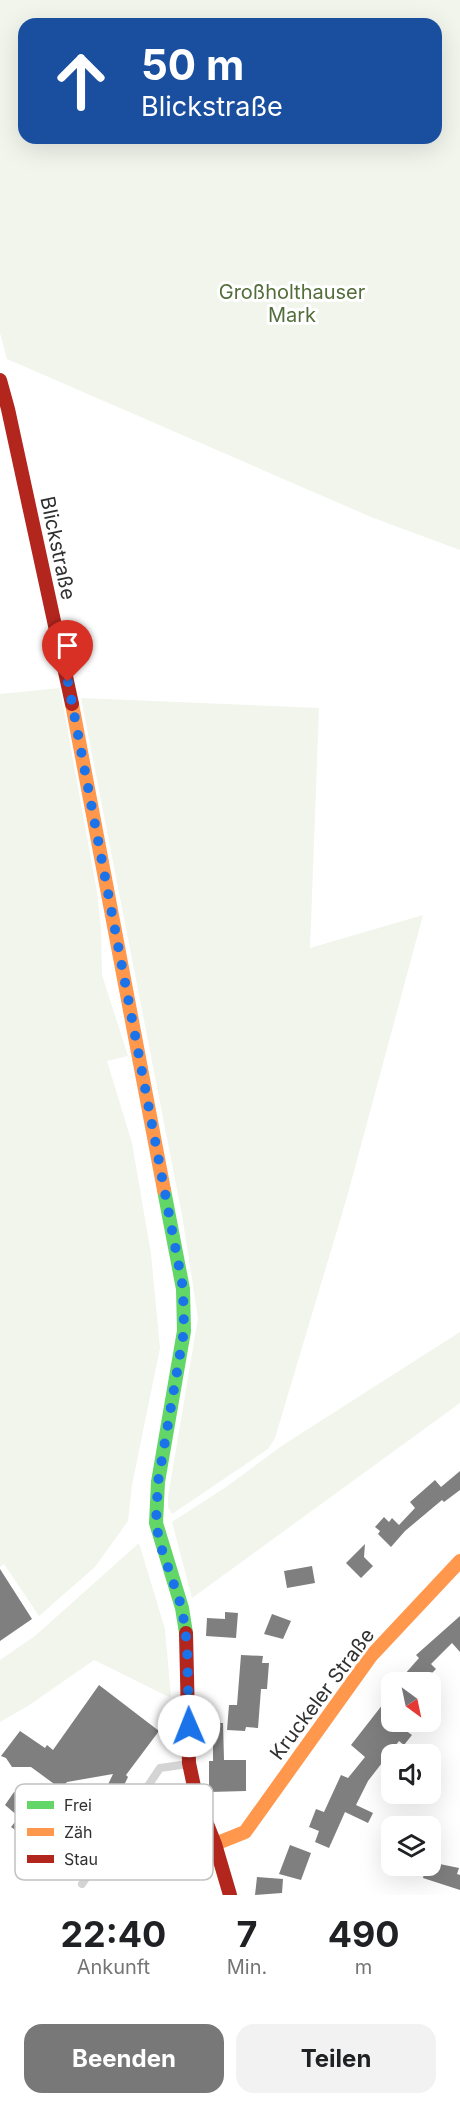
<!DOCTYPE html>
<html lang="de">
<head>
<meta charset="utf-8">
<style>
  :root { --surface:#fff; --page:#f2f2f2; --text:#202124; --muted:#757577; --accent:#787878 }
  body { margin:0; font-family:Inter,sans-serif; background:var(--page); color:var(--text); height:100vh; display:flex; flex-direction:column; font-size:22px; white-space:nowrap }
  * { box-sizing:border-box; margin:0 }
  p { font-size:20px; color:var(--muted) }
  .icon { flex:none; width:33px; height:33px; fill:none; stroke:currentColor; stroke-width:2; stroke-linecap:round; stroke-linejoin:round }
  .map { position:relative; height:1895px; overflow:hidden }
  .drawer { display:flex; flex-direction:column; background:var(--surface); flex:1 }
  .drawer>* { flex:none }
  .guide { position:absolute; left:18px; top:18px; width:424px; height:126px; border-radius:18px; box-shadow:0 6px 24px #0002; background:#1a4fa0; color:#fff; overflow:hidden }
  .needle { width:39px; rotate:147deg }
  .controls { position:absolute; left:381px; top:1672px; display:grid; gap:12px }
  .controls a { display:grid; place-items:center; width:60px; height:60px; border-radius:12px; background:var(--surface); box-shadow:0 6px 24px #0002; font-size:30px }
  .pin { position:absolute; display:grid; place-items:center; width:51px; height:51px; color:#fff; margin:-62px -26px; border-radius:50% 50% 50% 0; rotate:-45deg; box-shadow:0 0 6px #0007 }
  .pin .icon { rotate:45deg }
  .me { position:absolute; width:66px; margin:-33px; rotate:359deg; stroke-linejoin:round; filter:drop-shadow(0 0 4px #0008) }
  .turn { display:flex; align-items:center; gap:21px; height:126px; padding:0 24px; font-size:27px }
  .turn .icon { width:78px; height:78px; stroke-width:2.5 }
  .turn b { display:block; font-size:42px; line-height:51px }
  .eta { display:flex; justify-content:space-evenly; align-items:center; height:102px; text-align:center }
  .eta b { font-size:36px; font-weight:700; line-height:42px }
  .button { display:flex; gap:12px; margin-top:auto; padding:12px 24px }
  .button a { flex:1; height:69px; border-radius:18px; background:var(--accent); color:#fff; font-size:24px; font-weight:700; line-height:69px; text-align:center }
  .button a+a { background:var(--page); color:var(--text) }
  .map>svg:first-child { display:block }
  .green { fill:#f1f5ec; fill-rule:evenodd }
  .building { fill:#7f7f7f }
  .lines { fill:none; stroke-linecap:round; stroke-linejoin:round }
  .lane { stroke:#d4d4d4; stroke-width:8 }
  .fast { stroke:#63d668; stroke-width:14 }
  .slow { stroke:#ff974d; stroke-width:14 }
  .jam { stroke:#b3261e; stroke-width:14 }
  .route { stroke:#1a73e8; stroke-width:10; stroke-dasharray:0 18 }
  .labels { text-anchor:middle; stroke-width:6; stroke-linejoin:round; paint-order:stroke }
  .park-label { font-size:20px; fill:#536e3a; stroke:#fff }
  .street-label { font-size:20px; fill:#303030; stroke:#fff }
  .key { fill:#fff; stroke:#c1c1c1; stroke-width:1.5 }
  .key-label { font-size:16px; fill:#303030 }
</style>
</head>
<body>
<div class="map">
<svg width="460" height="1895" viewBox="0 0 460 1895">
  <rect width="100%" height="100%" fill="#fff"/>
  <path class="green" d="M0,0H460V550L371,517L7,359L0,333ZM24,24H436V138H24Z
    M60,688L97,892L101,929L102,975L128,1056L107,1061L132,1143L151,1254L160,1348L132,1485L128,1521L95,1567L39,1616L4,1564L0,1567V694Z
    M81,698L319,708L310,948L423,915L347,1197L275,1438L268,1449L172,1514L168,1507V1497L198,1318L182,1215Z
    M460,1332V1403L192,1598L172,1522L226,1487L283,1445Z
    M139,1543L165,1629L171,1698L94,1660L28,1706L0,1722V1660L35,1636Z"/>
  <path class="building" d="M460,1471V1490L444,1502L442,1500L405,1531L391,1547L378,1534L380,1531L375,1527L384,1517L389,1522L392,1518L399,1525L415,1508L410,1502L435,1480L441,1487Z
    M365,1544L364,1557L373,1566L361,1578L346,1563Z
    M312,1566L315,1583L287,1588L284,1571Z
    M0,1569L32,1619L0,1641Z
    M225,1612L238,1613L236,1638L206,1636L207,1618L225,1619Z
    M272,1614L291,1621L283,1639L264,1634Z
    M460,1616V1652L452,1643L431,1664L436,1669L422,1683H397L419,1658L416,1655Z
    M241,1655L263,1656L262,1663H269L267,1689H261L258,1728L246,1727L245,1731L227,1730L229,1705H237Z
    M99,1685L159,1731L126,1775L128,1777L115,1804L102,1797L113,1774L67,1782L61,1789L31,1767H12L6,1758L1,1756L20,1731L45,1748L47,1745L53,1750Z
    M383,1704L392,1711V1722H407L402,1728L412,1735L404,1745L399,1741L368,1781L356,1805L373,1813L368,1823L345,1812L329,1848L315,1842L319,1831L309,1827L316,1809L324,1812L341,1775L348,1778L365,1757L351,1745Z
    M213,1723H223L224,1760H246V1791L209,1792V1761H213Z
    M14,1792L79,1840L100,1811L111,1819L73,1871L11,1827L19,1817L5,1805Z
    M290,1845L311,1853L301,1880L279,1874Z
    M430,1862L459,1868L457,1874L460,1875V1890L423,1878L426,1866H430Z
    M257,1877L283,1879L282,1893L255,1895Z"/>
  <g class="lines">
    <path class="lane" d="M41,1801L70,1815L91,1797L127,1819
      M82,1884L160,1768L188,1764"/>
    <path class="fast" d="M164,1190L183,1289L184,1331L158,1482L156,1523L182,1608L186,1633"/>
    <path class="slow" d="M72,704L164,1190
      M215,1844L245,1832L371,1656L460,1561"/>
    <path class="jam" d="M0,380L8,409L72,704
      M186,1633L189,1763L196,1796L215,1844L230,1895"/>
  </g>
  <g class="lines">
    <path class="route" d="M68,682L183,1288L184,1331L158,1482L156,1523L160,1544L182,1608L187,1644L189,1726"/>
  </g>
  <g class="labels">
    <g class="park-label">
      <text x="292" y="299">Großholthauser<tspan x="292" dy="23">Mark</tspan></text>
    </g>
    <g class="street-label">
      <text transform="translate(58 548) rotate(78)" y="7">Blickstraße</text>
      <text transform="translate(322 1694) rotate(-53)" y="7">Kruckeler Straße</text>
    </g>
  </g>
  <rect x="15" y="1784" width="198" height="96" rx="9" class="key"/>
  <rect x="27" y="1801" width="27" height="8" fill="#63d668"/>
  <rect x="27" y="1828" width="27" height="8" fill="#ff974d"/>
  <rect x="27" y="1855" width="27" height="8" fill="#b3261e"/>
  <g class="key-label">
    <text x="64" y="1811">Frei</text>
    <text x="64" y="1838">Zäh</text>
    <text x="64" y="1865">Stau</text>
  </g>
</svg>
<div class="controls">
<a><svg class="needle" viewBox="-14 -14 28 28"><path d="M0-13l5 13h-10z" fill="#e53935"/><path d="M0 13l5-13h-10z" fill="#757577"/></svg></a>
<a><svg class="icon" aria-label="sound" viewBox="0 0 24 24"><path d="M4 9h4l5-4v14l-5-4H4zM17 9q2 3 0 6"/></svg></a>
<a><svg class="icon" aria-label="layers" viewBox="0 0 24 24"><path d="M12 4l9 5-9 5-9-5zM3 14l9 5 9-5"/></svg></a>
</div>
<div class="pin" style="left:68px;top:682px;background:#d93025"><svg class="icon" aria-label="arrive" viewBox="0 0 24 24"><path d="M6 21V4h12l-3 4 3 4H6"/></svg></div>
<svg class="me" style="left:189px;top:1726px" viewBox="-20 -20 40 40"><circle r="19" fill="#fff"/><path d="M0-13L10 11 0 6-10 11z" fill="#1a73e8"/></svg>
<div class="guide">
<div class="turn"><svg class="icon" aria-label="ahead" viewBox="0 0 24 24"><path d="M12 20V5M6 11l6-6 6 6"/></svg><div><b>50 m</b>Blickstraße</div></div>
</div>
</div>
<section class="drawer">
<div class="eta">
<div><b>22:40</b><p>Ankunft</p></div>
<div><b>7</b><p>Min.</p></div>
<div><b>490</b><p>m</p></div>
</div>
<div class="button"><a>Beenden</a><a>Teilen</a></div>
</section>
</body>
</html>
